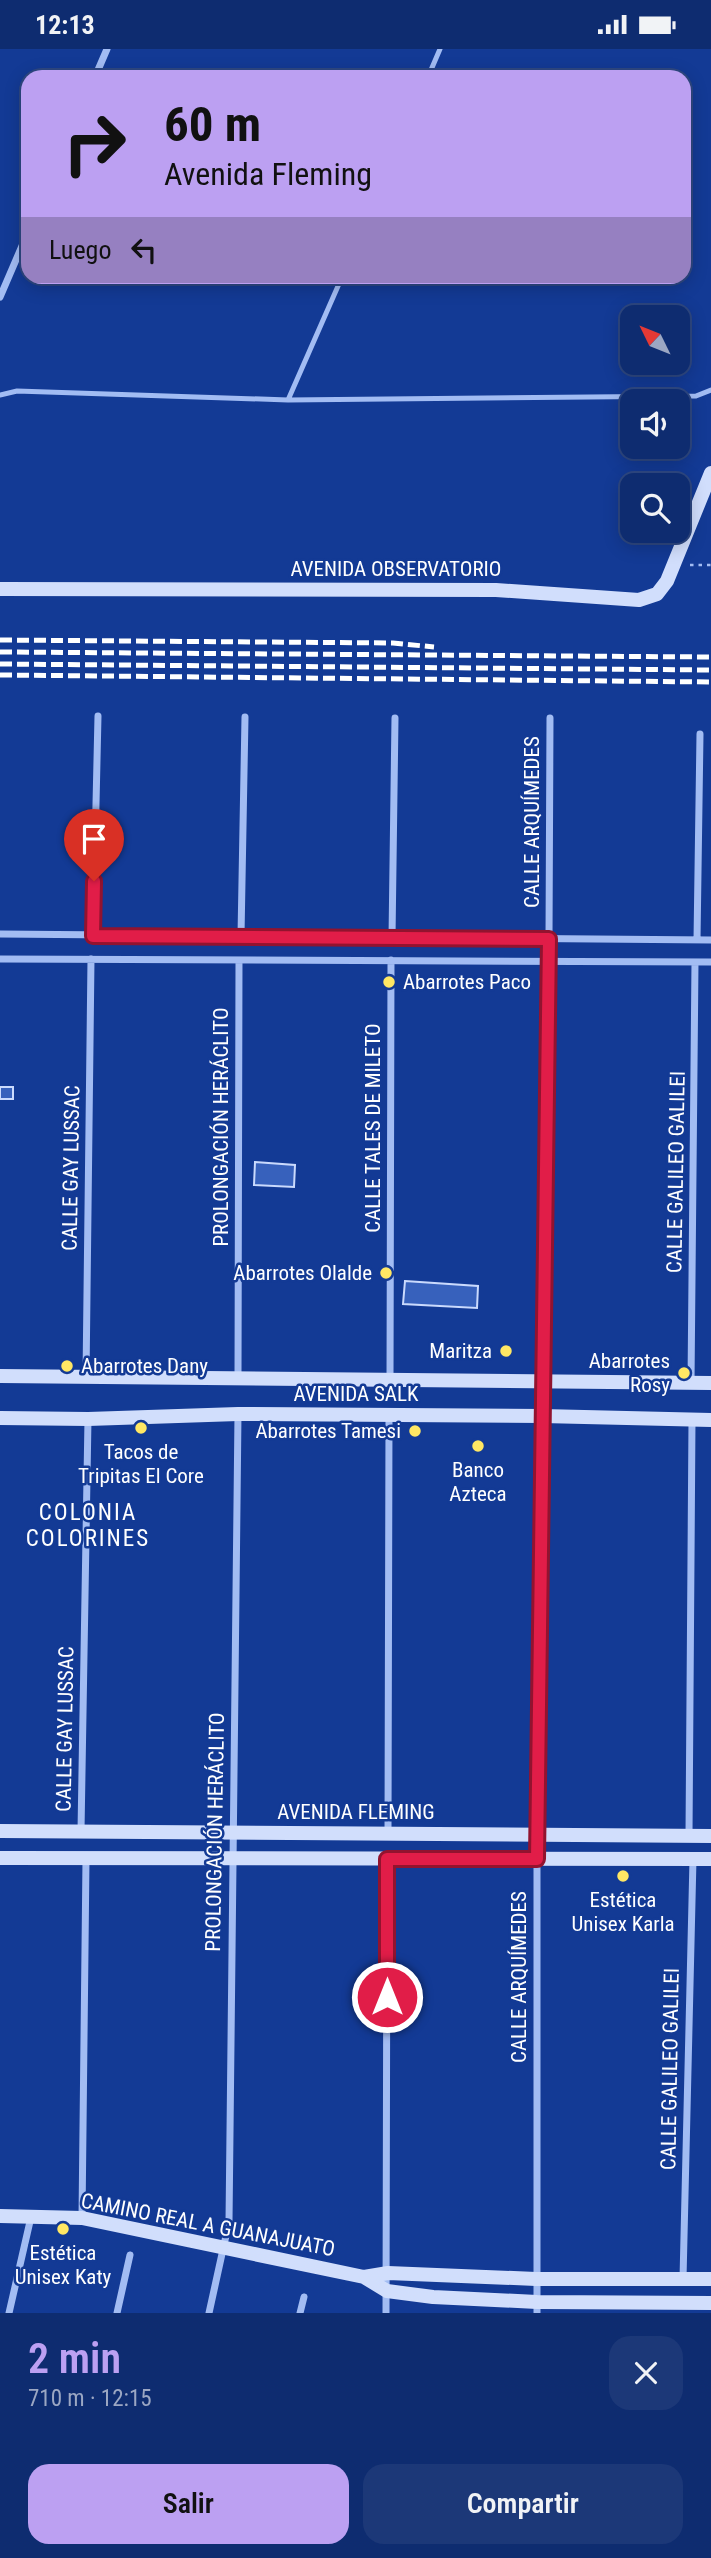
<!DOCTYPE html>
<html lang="es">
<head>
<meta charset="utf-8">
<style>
  :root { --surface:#0e2c70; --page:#1c3878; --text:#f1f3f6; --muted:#9ba7c3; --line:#2e4883; --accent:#bca0f2 }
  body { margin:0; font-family:"Roboto Condensed",sans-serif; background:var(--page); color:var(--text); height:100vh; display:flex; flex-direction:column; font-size:26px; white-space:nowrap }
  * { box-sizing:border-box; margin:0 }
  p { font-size:23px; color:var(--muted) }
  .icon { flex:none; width:38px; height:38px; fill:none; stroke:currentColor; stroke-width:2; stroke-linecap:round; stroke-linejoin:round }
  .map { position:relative; height:2264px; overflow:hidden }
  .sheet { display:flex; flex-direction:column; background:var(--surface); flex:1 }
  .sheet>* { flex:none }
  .hud { position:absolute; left:21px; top:21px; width:670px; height:214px; border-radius:21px; box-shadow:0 4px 18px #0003,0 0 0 2px var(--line); background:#bca0f2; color:#111; overflow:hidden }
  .needle { width:46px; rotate:313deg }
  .tools { position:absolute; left:620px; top:256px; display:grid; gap:14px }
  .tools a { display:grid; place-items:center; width:70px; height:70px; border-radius:14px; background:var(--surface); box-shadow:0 4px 18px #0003,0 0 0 2px var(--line); font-size:35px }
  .pin { position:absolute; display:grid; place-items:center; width:60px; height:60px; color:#fff; margin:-72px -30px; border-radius:50% 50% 50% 0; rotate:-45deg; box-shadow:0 0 7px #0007 }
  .pin .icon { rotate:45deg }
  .me { position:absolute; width:77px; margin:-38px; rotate:0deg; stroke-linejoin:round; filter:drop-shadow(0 0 5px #0008) }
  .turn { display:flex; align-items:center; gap:24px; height:147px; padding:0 28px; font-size:32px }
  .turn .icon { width:91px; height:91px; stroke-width:2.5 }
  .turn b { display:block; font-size:49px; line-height:60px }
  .then { display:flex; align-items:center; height:66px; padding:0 28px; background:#0003; gap:14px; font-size:26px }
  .round { display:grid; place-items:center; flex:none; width:74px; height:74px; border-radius:21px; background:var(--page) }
  .head { display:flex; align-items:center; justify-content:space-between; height:119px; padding:0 28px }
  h1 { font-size:42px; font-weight:600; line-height:52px; color:var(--accent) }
  .primary-button { display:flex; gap:14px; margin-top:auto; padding:14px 28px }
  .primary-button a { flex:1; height:80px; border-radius:21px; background:var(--accent); color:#111; font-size:28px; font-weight:600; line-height:80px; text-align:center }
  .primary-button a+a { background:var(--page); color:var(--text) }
  .status { display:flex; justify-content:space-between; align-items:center; height:49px; padding:0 35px; background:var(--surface); direction:ltr }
  .status svg { height:19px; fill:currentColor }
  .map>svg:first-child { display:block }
  .building { fill:#3761bc; stroke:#cadafd; stroke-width:2 }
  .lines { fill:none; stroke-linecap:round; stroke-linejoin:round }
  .path { stroke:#a2bcf3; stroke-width:2.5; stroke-dasharray:3.5 5; stroke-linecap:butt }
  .lane { stroke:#a2bcf3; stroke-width:5 }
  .street { stroke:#a2bcf3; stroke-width:7 }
  .secondary { stroke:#d1defc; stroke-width:14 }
  .rail { stroke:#fff; stroke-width:5; stroke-dasharray:12 5; stroke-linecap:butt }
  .route-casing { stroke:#92132f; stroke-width:18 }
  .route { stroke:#e11d48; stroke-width:12 }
  .poi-dot { fill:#ffe764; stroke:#133a95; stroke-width:2.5 }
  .labels { text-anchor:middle; stroke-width:5; stroke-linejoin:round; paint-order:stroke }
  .street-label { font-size:21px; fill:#fff; stroke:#133a95 }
  .poi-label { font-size:21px; fill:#fff; stroke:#133a95; text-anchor:end }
  .neighbourhood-label { font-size:23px; letter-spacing:2px; fill:#fff; stroke:#133a95 }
</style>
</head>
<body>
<div class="status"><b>12:13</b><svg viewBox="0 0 49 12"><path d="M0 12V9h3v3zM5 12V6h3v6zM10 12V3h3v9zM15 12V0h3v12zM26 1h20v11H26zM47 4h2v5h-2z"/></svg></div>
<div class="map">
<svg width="711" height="2264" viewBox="0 0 711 2264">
  <rect width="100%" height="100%" fill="#133a95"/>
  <path class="building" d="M0,1038H13V1050H0Z
    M255,1113L295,1116L294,1138L254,1136Z
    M405,1232L478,1237L477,1259L403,1255Z"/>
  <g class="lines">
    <path class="path" d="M690,516H711"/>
    <path class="lane" d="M428,28L440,0
      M0,346L17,342L288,351L696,347L711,341
      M288,351L342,228"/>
    <path class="street" d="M95,28L107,0
      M0,248L28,183
      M0,885L711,891
      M93,887L98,667
      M241,887L245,668
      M392,889L395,669
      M697,891L700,685
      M0,910L711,913
      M86,1328L91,910
      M238,1329L239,911
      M390,1331L391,911
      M691,1334L695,913
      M81,1782L88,1370
      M388,1784L389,1366
      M689,1786L692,1371
      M82,2169L86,1810
      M683,2230L693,1810
      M9,2264L31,2168
      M117,2264L130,2206
      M209,2264L229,2173L238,1365
      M300,2264L304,2248
      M386,2264L387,1810
      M537,2264V1785L549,890L550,669"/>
    <path class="secondary" d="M0,540L496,541L639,551L657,545L667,532L711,424
      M0,1327L711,1334
      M0,1369L88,1370L238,1365L542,1367L711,1371
      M0,1782L711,1787
      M0,1809L711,1810
      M0,2167L82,2169L364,2228L387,2242L433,2248L537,2253L711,2254
      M364,2228L388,2224L536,2230H711"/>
    <path class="rail" d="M0,591L393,594L434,598
      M0,603L711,608
      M0,615L711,621
      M0,626L711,633"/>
  </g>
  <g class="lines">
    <defs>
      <path id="route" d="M94,832L93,887L549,890L537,1810H387V1948"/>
    </defs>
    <use href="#route" class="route-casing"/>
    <use href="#route" class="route"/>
  </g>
  <g class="poi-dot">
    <circle cx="389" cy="933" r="7"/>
    <circle cx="386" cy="1224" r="7"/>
    <circle cx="506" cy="1302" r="7"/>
    <circle cx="67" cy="1317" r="7"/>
    <circle cx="684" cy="1324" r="7"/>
    <circle cx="141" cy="1379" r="7"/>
    <circle cx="415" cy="1382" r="7"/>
    <circle cx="478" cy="1397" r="7"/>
    <circle cx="623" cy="1827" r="7"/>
    <circle cx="63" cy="2180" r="7"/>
  </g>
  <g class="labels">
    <g class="street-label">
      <text x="396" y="527">AVENIDA OBSERVATORIO</text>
      <text transform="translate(532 773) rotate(-90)" y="7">CALLE ARQUÍMEDES</text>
      <text transform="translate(221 1078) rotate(-90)" y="7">PROLONGACIÓN HERÁCLITO</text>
      <text transform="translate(373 1079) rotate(-90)" y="7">CALLE TALES DE MILETO</text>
      <text transform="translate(71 1119) rotate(-89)" y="7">CALLE GAY LUSSAC</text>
      <text transform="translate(676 1123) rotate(-89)" y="7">CALLE GALILEO GALILEI</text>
      <text x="356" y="1352">AVENIDA SALK</text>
      <text transform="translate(65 1680) rotate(-89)" y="7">CALLE GAY LUSSAC</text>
      <text x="356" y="1770">AVENIDA FLEMING</text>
      <text transform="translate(215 1783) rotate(-89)" y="7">PROLONGACIÓN HERÁCLITO</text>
      <text transform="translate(519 1928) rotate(-90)" y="7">CALLE ARQUÍMEDES</text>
      <text transform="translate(670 2020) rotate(-89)" y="7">CALLE GALILEO GALILEI</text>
      <text transform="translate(208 2176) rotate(11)" y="7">CAMINO REAL A GUANAJUATO</text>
    </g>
    <g class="poi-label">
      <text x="403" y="940" text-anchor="start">Abarrotes Paco</text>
      <text x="372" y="1231">Abarrotes Olalde</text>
      <text x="492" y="1309">Maritza</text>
      <text x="670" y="1319">Abarrotes<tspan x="670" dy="24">Rosy</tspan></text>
      <text x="81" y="1324" text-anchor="start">Abarrotes Dany</text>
      <text x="401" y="1389">Abarrotes Tamesi</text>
      <text x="141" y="1410" text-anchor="middle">Tacos de<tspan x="141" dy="24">Tripitas El Core</tspan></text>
      <text x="478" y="1428" text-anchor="middle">Banco<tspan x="478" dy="24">Azteca</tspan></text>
      <text x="623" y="1858" text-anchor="middle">Estética<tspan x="623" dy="24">Unisex Karla</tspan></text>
      <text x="63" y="2211" text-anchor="middle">Estética<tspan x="63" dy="24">Unisex Katy</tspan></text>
    </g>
    <g class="neighbourhood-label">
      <text x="88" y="1471">COLONIA<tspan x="88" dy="26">COLORINES</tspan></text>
    </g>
  </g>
</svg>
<div class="tools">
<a><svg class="needle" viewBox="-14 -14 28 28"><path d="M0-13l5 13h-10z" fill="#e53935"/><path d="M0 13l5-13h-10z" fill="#9ba7c3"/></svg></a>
<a><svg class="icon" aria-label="sound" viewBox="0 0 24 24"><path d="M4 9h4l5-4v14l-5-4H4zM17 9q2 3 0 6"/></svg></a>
<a><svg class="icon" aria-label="search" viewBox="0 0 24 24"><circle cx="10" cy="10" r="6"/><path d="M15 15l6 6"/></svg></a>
</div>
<div class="pin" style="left:94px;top:832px;background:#d93025"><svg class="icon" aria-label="arrive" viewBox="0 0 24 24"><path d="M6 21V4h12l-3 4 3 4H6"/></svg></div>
<svg class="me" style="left:387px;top:1948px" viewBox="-20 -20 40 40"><circle r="17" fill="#e11d48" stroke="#fff" stroke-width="3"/><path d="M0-11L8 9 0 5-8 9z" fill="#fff"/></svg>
<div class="hud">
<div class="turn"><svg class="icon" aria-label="right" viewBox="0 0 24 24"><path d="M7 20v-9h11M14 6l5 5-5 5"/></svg><div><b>60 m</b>Avenida Fleming</div></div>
<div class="then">Luego<svg class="icon" aria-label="left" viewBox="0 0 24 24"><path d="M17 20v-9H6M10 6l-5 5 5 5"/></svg></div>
</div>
</div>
<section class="sheet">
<div class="head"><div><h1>2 min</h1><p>710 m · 12:15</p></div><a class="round"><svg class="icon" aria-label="close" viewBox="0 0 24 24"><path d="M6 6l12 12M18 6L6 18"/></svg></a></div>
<div class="primary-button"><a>Salir</a><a>Compartir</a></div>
</section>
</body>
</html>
